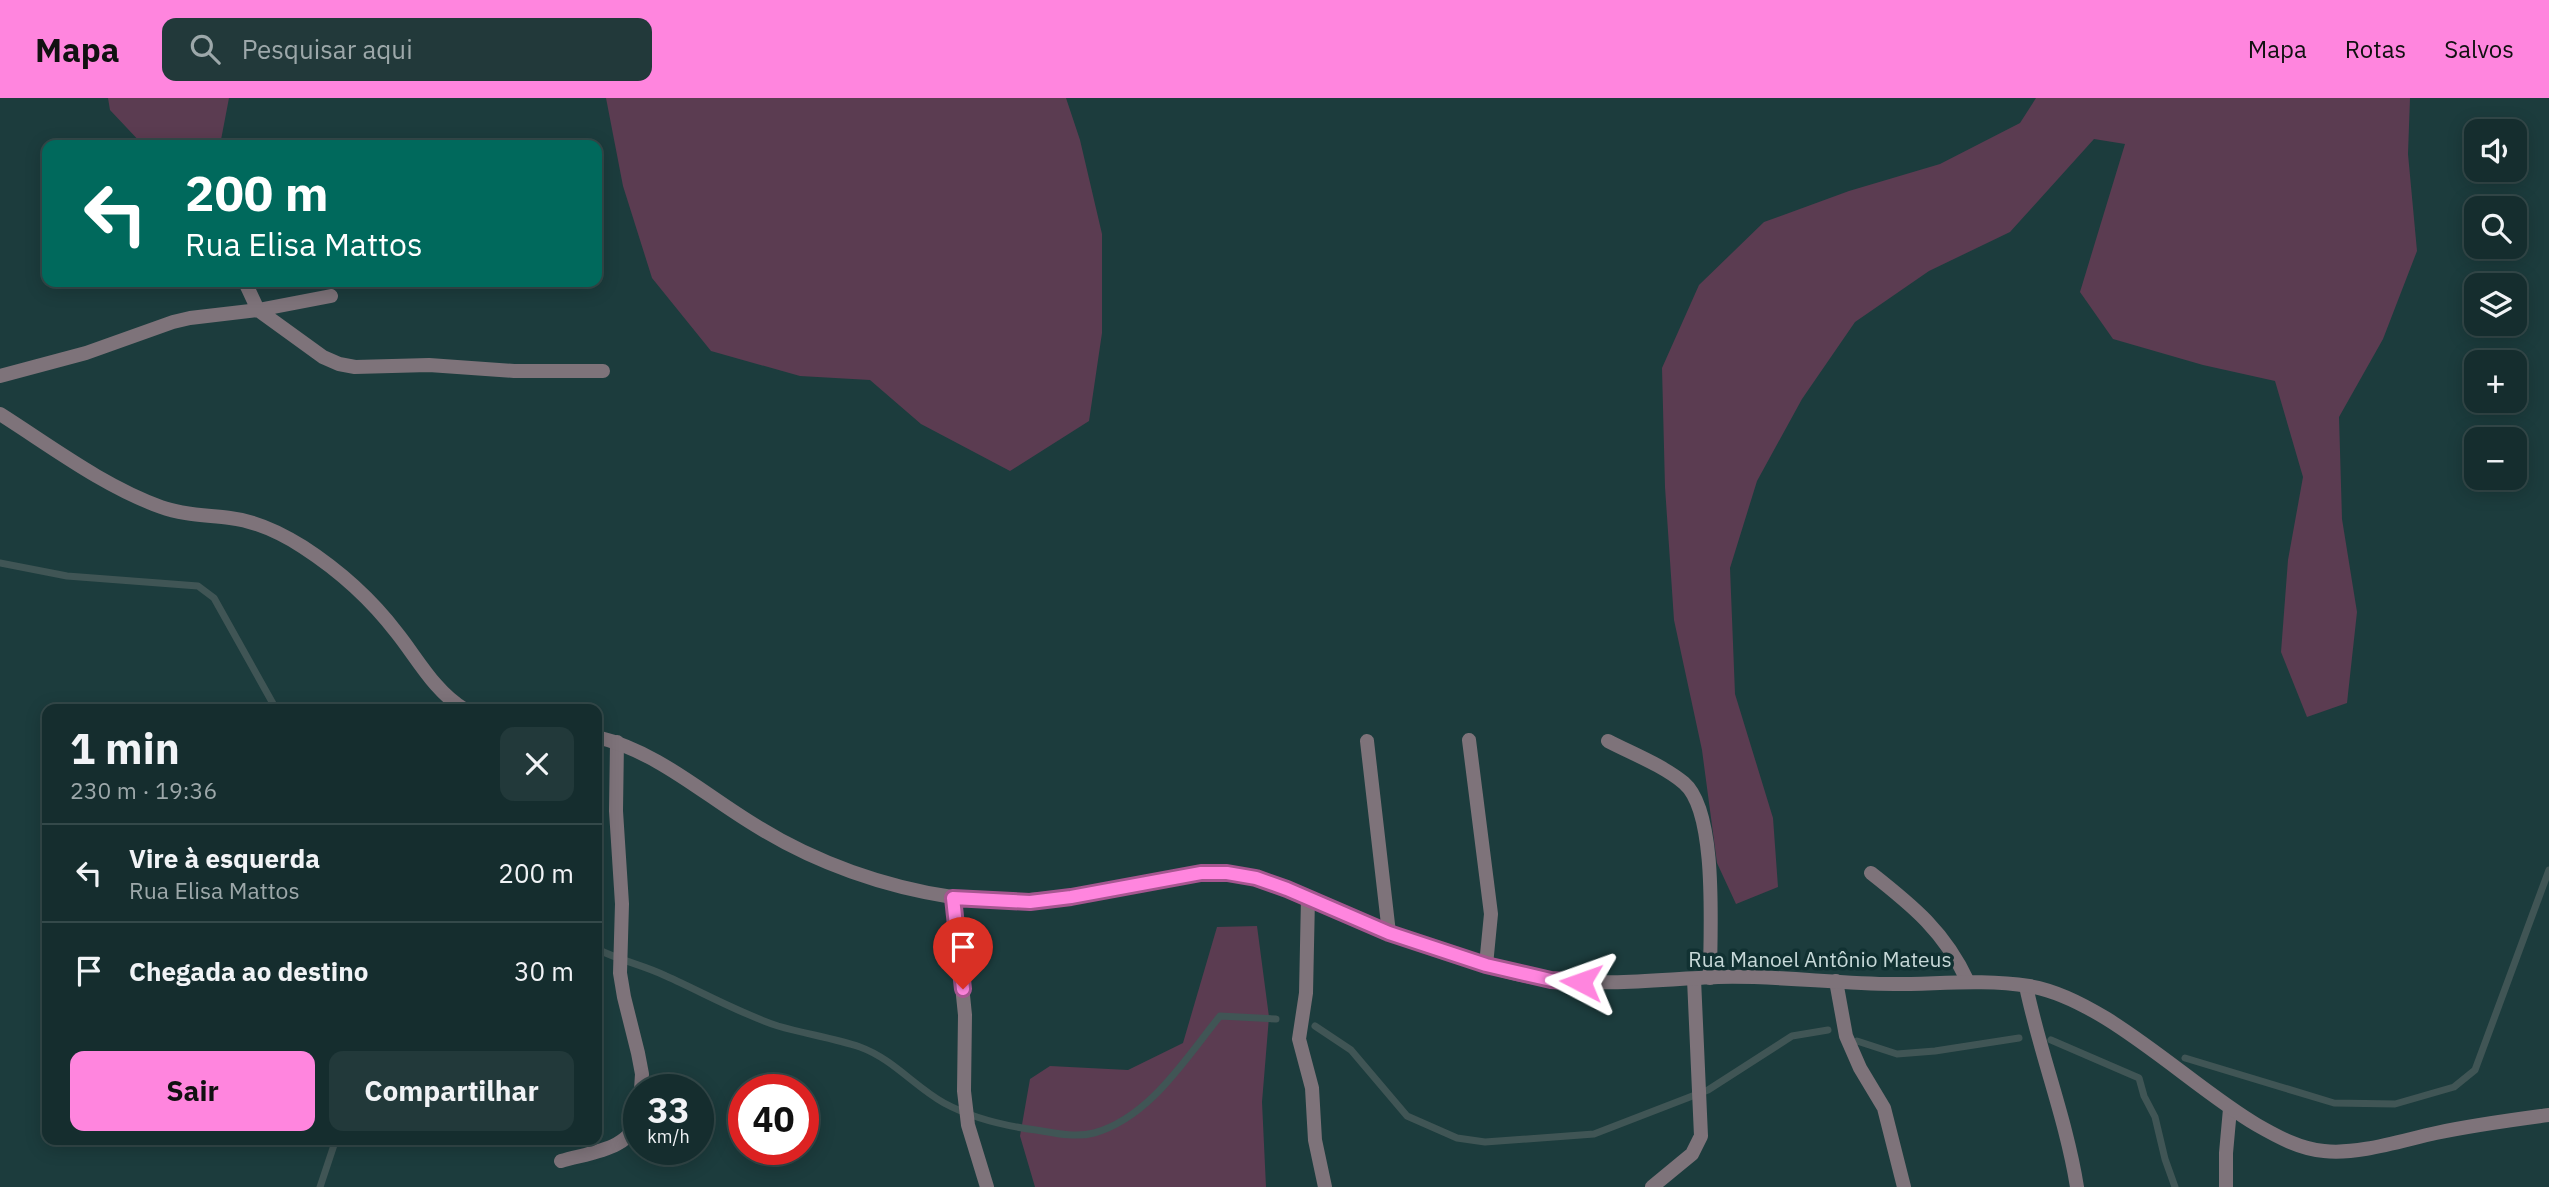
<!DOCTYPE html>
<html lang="pt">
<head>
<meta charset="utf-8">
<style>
  :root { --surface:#152d2e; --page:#22393a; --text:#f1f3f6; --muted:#9da8aa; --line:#34494a; --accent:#ff85de }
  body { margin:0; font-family:"IBM Plex Sans",sans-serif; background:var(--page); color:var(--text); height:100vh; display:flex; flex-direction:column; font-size:26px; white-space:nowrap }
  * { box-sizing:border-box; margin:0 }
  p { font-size:23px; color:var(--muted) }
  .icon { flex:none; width:38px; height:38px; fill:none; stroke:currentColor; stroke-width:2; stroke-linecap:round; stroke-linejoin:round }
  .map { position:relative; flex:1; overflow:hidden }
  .drawer { position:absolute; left:42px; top:606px; width:560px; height:441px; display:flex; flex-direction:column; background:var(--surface); border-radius:14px; box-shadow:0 4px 18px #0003,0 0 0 2px var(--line) }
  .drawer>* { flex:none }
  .top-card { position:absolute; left:42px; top:42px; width:560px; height:147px; border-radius:14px; box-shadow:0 4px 18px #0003,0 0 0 2px var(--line); background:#00695c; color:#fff; overflow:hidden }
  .buttons { position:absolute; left:2464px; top:21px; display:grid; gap:14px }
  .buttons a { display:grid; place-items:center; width:63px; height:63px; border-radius:14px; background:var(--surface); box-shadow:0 4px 18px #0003,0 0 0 2px var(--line); font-size:35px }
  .speed { position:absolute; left:623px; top:976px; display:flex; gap:14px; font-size:35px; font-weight:700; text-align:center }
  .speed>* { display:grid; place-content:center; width:91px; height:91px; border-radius:50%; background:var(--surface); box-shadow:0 4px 18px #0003,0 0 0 2px var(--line); line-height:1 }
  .speed small { font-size:18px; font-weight:400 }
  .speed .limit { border:10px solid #d22; background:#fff; color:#111 }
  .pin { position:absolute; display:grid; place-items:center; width:60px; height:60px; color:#fff; margin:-72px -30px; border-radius:50% 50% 50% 0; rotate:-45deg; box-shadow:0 0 7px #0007 }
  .pin .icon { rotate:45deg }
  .me { position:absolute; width:77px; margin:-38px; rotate:274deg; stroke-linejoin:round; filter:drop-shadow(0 0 5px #0008) }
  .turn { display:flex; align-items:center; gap:24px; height:147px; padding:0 28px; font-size:32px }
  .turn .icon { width:91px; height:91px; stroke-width:2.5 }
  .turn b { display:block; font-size:49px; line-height:60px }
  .round { display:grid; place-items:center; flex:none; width:74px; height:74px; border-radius:14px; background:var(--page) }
  .summary { display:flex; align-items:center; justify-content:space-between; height:119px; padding:0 28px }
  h1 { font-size:42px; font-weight:700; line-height:52px }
  .cta { display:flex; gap:14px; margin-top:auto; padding:14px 28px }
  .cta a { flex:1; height:80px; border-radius:14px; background:var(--accent); color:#111; font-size:28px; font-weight:700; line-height:80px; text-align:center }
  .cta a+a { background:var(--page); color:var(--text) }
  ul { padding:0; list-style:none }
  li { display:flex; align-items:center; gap:21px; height:98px; padding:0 28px; border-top:2px solid var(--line) }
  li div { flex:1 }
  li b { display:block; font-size:26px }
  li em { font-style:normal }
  header { display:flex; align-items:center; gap:42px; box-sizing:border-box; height:98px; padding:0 35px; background:var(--accent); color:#111 }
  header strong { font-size:33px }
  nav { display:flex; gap:38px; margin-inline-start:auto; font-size:24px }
  .search { width:490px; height:63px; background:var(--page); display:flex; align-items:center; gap:18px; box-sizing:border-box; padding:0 24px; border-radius:14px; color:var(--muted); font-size:26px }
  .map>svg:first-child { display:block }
  .green { fill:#5b3c51 }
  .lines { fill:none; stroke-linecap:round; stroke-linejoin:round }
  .stream { stroke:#405555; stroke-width:7 }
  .minor { stroke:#7e737a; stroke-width:14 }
  .tertiary { stroke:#7e737a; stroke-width:14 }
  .route-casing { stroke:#a65690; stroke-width:18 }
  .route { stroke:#ff85de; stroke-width:12 }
  .labels { text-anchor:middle; stroke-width:7; stroke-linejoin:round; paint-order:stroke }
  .street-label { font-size:21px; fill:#c6d8d8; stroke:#113132 }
</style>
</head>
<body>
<header>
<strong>Mapa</strong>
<div class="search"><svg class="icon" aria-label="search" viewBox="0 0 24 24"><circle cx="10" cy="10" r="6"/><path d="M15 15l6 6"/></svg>Pesquisar aqui</div>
<nav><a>Mapa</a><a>Rotas</a><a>Salvos</a></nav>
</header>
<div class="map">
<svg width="2549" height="1089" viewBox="0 0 2549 1089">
  <rect width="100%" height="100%" fill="#1c3c3d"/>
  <path class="green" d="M108,0H229L220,47H143L110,12Z
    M606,0H1066L1080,42L1102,136V235L1089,323L1010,373L921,326L870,282L800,278L711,253L652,180L623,88Z
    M2036,0H2410L2408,56L2417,153L2383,241L2339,319L2342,421L2357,514L2347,605L2307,619L2281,554L2288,462L2303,379L2275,283L2203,267L2113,241L2080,194L2125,46L2094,41L2010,134L1929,173L1855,224L1802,301L1757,383L1730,470L1735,596L1773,720L1778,789L1736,806L1717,765L1702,652L1674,522L1665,389L1662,270L1699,187L1764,124L1849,93L1940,66L2020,25Z
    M1257,828L1269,919L1262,1004L1266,1089H1035L1020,1038L1030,981L1050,968L1128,972L1183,945L1217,829Z"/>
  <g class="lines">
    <path class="stream" d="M0,465L67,478L198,488L214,500L276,611
      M597,851C621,863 643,867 666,878C702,894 741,916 778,928C805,936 834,940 860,949C893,961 915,989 944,1005C972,1020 1005,1028 1036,1032C1054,1035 1075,1040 1094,1035C1150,1019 1185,961 1220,918L1276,921
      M1315,928L1351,952L1407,1018L1457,1040L1485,1044L1594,1036L1708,992L1792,938L1828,932
      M2051,942L2139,980L2144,998L2155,1019L2165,1061L2175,1089
      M1857,943L1897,956L1935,953L2019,940
      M2185,960L2334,1005L2395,1006L2454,989L2475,972L2549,772
      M320,1089L336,1041"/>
    <path class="minor" d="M245,184L258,212L331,198
      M0,278L86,255L173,224L190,220L258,212L323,259L339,266L355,269L429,267L514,273H603
      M1469,642L1491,816L1486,867
      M1367,643L1389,835
      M1608,643C1633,656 1662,667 1684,685C1718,714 1710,835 1710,880
      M617,644L616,713L622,806L620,875L624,899L638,955L642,976L641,992
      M1871,775C1913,808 1945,834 1968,884
      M953,800L965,917L964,993L968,1027L987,1089
      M1308,800L1306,895L1299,941L1312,990L1315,1042L1325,1089
      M1836,883L1846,938L1860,970L1884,1010L1904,1089
      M2026,888C2040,956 2066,1020 2077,1089
      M561,1063C592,1054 633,1052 639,1016
      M1652,1089L1692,1056L1701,1038L1694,881
      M2226,1089V1055L2230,1011"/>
    <path class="tertiary" d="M0,316C52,349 103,388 161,409C183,417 207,417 230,420C256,423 281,435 303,449C340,473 371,501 397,535C417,560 435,594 464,611
      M597,639C659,654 704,697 758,729C816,765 885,789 952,799C1015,809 1075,798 1137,787C1167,781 1198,772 1229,776C1277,781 1321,807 1365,825C1393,837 1423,846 1453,856C1485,867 1518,879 1553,882C1608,888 1663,881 1718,879C1777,877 1836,886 1894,886C1939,886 1984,881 2029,888C2104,900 2190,988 2257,1027C2278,1039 2300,1051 2324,1053C2358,1057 2403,1042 2436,1035C2474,1027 2511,1022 2549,1017"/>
  </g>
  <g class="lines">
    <defs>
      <path id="route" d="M963,891L953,800L1030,804L1071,799L1201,775H1227L1256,780L1287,791L1389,835L1486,867L1551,882L1581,884"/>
    </defs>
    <use href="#route" class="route-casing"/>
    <use href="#route" class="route"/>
  </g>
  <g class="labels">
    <g class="street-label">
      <text x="1820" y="869">Rua Manoel Antônio Mateus</text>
    </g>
  </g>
</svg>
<div class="buttons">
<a><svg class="icon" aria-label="sound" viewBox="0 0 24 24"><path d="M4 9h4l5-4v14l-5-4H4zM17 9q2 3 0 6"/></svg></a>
<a><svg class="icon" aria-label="search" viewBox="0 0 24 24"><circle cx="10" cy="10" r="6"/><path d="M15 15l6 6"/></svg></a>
<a><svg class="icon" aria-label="layers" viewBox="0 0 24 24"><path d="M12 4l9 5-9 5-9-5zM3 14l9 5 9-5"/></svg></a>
<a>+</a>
<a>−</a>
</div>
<div class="speed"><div>33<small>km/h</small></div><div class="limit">40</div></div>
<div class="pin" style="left:963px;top:891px;background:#d93025"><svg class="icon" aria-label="arrive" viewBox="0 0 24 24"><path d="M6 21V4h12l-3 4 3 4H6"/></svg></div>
<svg class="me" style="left:1581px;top:884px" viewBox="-20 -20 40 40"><path d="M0-17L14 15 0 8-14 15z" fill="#ff85de" stroke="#fff" stroke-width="4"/></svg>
<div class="top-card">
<div class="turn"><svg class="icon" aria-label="left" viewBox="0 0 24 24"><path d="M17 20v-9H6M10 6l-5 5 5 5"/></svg><div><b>200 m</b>Rua Elisa Mattos</div></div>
</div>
<section class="drawer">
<div class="summary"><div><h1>1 min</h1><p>230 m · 19:36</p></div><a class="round"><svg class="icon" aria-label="close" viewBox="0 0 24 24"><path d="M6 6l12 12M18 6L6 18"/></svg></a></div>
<ul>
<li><svg class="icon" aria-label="left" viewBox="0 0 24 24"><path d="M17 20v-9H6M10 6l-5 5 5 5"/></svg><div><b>Vire à esquerda</b><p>Rua Elisa Mattos</p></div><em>200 m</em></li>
<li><svg class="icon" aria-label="arrive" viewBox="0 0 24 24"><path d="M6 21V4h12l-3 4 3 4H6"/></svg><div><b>Chegada ao destino</b></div><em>30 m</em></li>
</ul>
<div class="cta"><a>Sair</a><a>Compartilhar</a></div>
</section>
</div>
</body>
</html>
